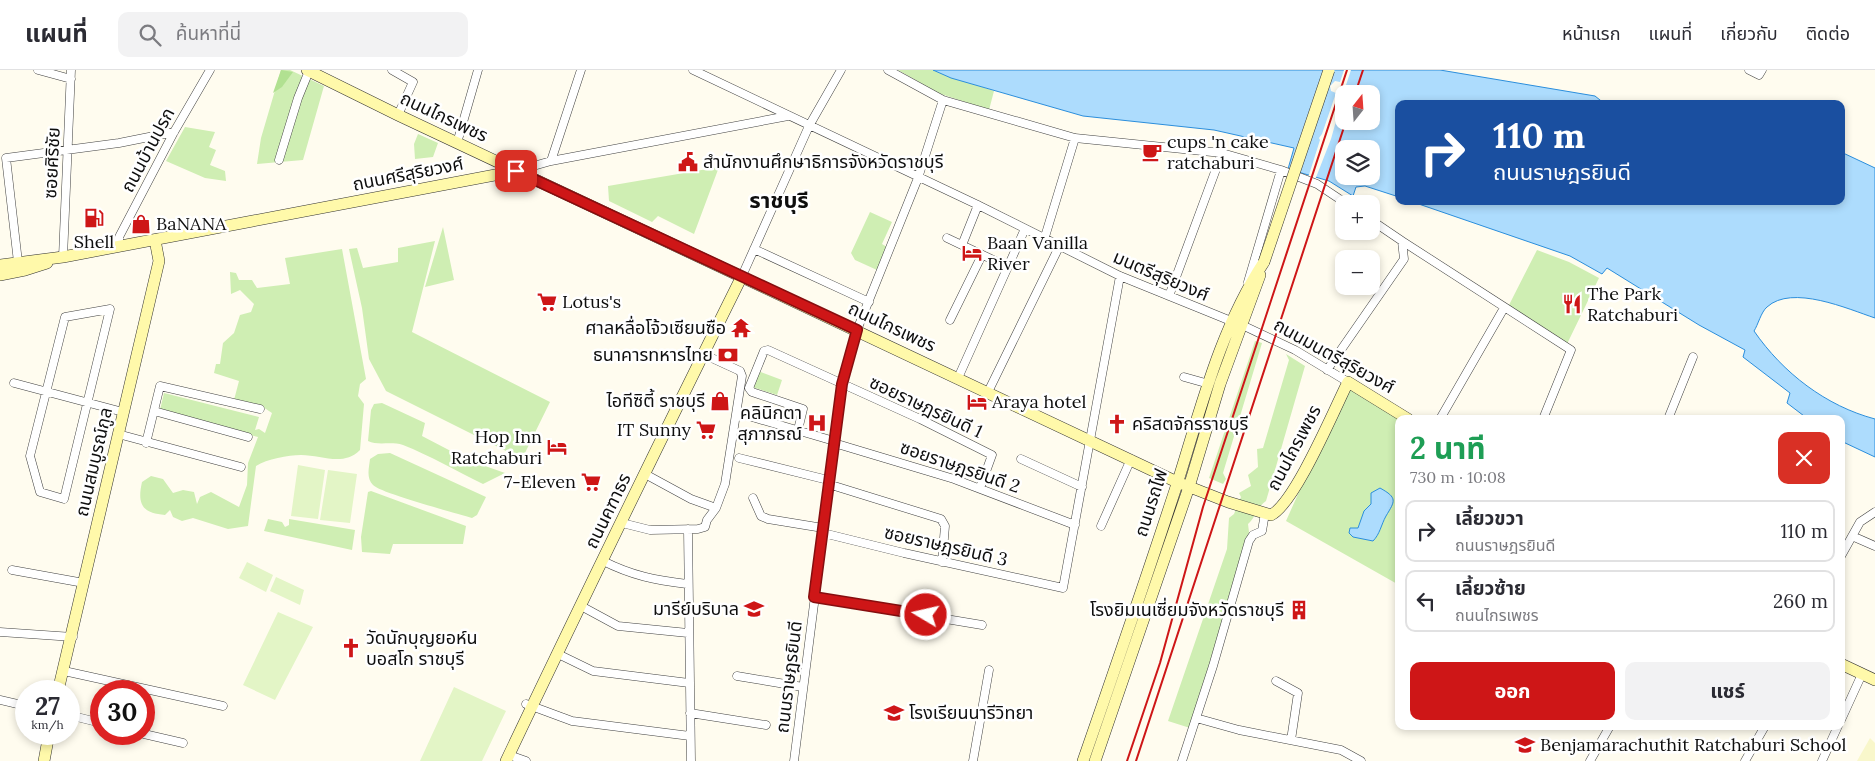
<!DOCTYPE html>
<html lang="th">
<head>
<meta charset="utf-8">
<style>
  :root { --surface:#fff; --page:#f2f2f3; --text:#2b2b33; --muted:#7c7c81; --line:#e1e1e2; --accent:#ce1617 }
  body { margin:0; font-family:Lora,"Noto Sans Thai",serif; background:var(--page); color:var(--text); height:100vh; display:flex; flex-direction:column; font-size:19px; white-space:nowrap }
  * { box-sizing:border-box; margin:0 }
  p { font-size:16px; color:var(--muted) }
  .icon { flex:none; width:28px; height:28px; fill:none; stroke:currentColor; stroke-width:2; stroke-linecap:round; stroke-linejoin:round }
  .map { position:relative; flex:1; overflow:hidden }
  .details { position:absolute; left:1395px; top:345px; width:450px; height:315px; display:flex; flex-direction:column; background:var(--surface); border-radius:10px; box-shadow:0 2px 8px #0003 }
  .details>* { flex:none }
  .hud { position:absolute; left:1395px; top:30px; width:450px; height:105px; border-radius:10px; box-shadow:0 2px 8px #0003; background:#1a4fa0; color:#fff; overflow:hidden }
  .needle { width:32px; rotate:17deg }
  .buttons { position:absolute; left:1335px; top:15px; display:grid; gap:10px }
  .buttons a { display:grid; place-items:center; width:45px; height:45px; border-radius:10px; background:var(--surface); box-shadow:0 2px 8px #0003; font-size:25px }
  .speed { position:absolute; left:15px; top:610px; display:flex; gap:10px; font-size:25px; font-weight:700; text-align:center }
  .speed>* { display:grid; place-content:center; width:65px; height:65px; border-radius:50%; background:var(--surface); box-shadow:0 2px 8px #0003; line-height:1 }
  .speed small { font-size:12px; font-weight:400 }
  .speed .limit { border:8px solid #d22; background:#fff; color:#111 }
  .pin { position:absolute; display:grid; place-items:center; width:42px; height:42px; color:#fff; margin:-21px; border-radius:10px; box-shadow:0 2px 8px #0006 }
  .me { position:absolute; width:55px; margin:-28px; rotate:279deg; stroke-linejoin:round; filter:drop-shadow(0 0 4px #0008) }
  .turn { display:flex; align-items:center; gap:18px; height:105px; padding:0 15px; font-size:22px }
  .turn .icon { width:65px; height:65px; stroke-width:2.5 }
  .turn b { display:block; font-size:35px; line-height:42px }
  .round { display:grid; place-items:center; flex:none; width:52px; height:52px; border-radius:10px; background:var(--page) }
  .overview { display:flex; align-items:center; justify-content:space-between; height:85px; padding:0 15px }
  h1 { font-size:30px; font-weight:700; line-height:38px; color:#1e9e55 }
  .cta { display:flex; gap:10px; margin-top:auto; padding:10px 15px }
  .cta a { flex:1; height:58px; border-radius:10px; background:var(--accent); color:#fff; font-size:20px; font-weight:700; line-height:58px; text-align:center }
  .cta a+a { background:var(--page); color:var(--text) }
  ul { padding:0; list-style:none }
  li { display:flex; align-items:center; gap:15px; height:62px; margin:0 10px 8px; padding:0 5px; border:2px solid var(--line); border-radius:10px }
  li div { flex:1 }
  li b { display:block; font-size:19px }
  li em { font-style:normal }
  header { display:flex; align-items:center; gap:30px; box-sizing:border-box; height:70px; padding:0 25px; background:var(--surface); border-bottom:1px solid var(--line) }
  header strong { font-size:24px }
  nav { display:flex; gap:28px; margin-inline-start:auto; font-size:18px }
  .search { width:350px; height:45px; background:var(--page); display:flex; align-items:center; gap:12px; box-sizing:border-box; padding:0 18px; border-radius:10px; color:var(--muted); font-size:19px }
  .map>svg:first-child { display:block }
  .farmland { fill:#f9f7cb }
  .green { fill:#cfeeb3 }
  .forest { fill:#b1e191 }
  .pitch { fill:#e3f5c6 }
  .water { fill:#addcfd; stroke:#2b8edc; fill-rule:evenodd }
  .pier { fill:#fffcef }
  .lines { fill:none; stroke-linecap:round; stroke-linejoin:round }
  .street-casing { stroke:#414141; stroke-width:9 }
  .secondary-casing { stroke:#303030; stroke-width:12 }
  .street { stroke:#fff; stroke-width:8 }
  .secondary { stroke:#fff9aa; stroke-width:11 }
  .rail { stroke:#ce1617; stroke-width:2 }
  .secondary-bridge-casing { stroke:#303030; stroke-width:12; stroke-linecap:butt }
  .secondary-bridge { stroke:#fff9aa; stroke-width:11 }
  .route-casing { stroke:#860e0f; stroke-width:12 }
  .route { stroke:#ce1617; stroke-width:9 }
  .labels { text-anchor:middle; stroke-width:5; stroke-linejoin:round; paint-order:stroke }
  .street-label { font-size:18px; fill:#0e0e0e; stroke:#fff }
  .poi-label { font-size:18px; fill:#0e0e0e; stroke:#fff; text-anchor:start }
  .district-label { font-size:22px; font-weight:bold; fill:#0e0e0e; stroke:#fff }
</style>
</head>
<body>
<header>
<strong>แผนที่</strong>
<div class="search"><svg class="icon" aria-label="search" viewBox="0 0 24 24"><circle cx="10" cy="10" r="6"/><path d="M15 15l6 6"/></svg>ค้นหาที่นี่</div>
<nav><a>หน้าแรก</a><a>แผนที่</a><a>เกี่ยวกับ</a><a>ติดต่อ</a></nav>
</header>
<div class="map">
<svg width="1875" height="691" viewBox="0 0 1875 691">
  <rect width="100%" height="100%" fill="#fffcef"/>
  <path class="farmland" d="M1870,668L1875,673V691H1857Z"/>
  <path class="green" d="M281,0H290L324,16L303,90L257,94L261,68Z
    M898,0H933L994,21L989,40L938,23Z
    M185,57L215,62L209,77L216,80L210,95L225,101L226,111L205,108L166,91Z
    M418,64L438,73L433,87L415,89L414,74Z
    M719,97L694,164L658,146L652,152L609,131L608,116Z
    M870,142L892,152L882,174L887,177L877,200L855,190L851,183Z
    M443,157L454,210L425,217Z
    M435,171L412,262L550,332L522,389L386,321L369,289L362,238L349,179L357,178L363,198L398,192V178Z
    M342,179L366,309L360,314L358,326L364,334L360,380C343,397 322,385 301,385C288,385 267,389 256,396L248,456L228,459L193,448L182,451L173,447L170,440L165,445C142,443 137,434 142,412L151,406L163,409L173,423L183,420L194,422L197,434L200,427L211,422L239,437L247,415L248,393L258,367L160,340L164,323L259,347L255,360L259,359L265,363L272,343L263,337L234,330L239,311L214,303L216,294H220L223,273L234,263L240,245L251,242L254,234L240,220L231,224L230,202L236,203L239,210H252L257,218L290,214L285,188Z
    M1537,180L1569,192L1599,208L1567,274L1508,237Z
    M1255,271L1262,273L1223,403L1226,409L1223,414L1209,408Z
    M1286,284L1305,296L1266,431C1257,437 1256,447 1248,454L1249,462L1190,658L1168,651L1227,479L1229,448L1234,444L1241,427L1239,423L1251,416L1248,405L1258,397L1257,379L1263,378L1289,290Z
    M758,301L782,310L777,325L752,317Z
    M1348,312L1399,349V515L1286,451Z
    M382,333L425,353L422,366L468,390L505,403L483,414C458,402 429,385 403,375C391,371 378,376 368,371L371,340L374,334Z
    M390,383L486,427L477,445L472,448C456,443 380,423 373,415C366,408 369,398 370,389L378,384Z
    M371,421L466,456L463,474H393L390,484L362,482L361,467L368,422Z
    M268,449L282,452L285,457L289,455V449L355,460L352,480L264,461Z"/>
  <path class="forest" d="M281,0L293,2L282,17L273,23Z"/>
  <path class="pitch" d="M298,395L325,400L318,449L291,446Z
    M328,400L357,404L350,453L320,450Z
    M247,492L273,505L266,522L239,508Z
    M276,507L304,520L300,535L270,521Z
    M278,542L313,557L275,630L243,615Z
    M454,617L506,641L482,691H420Z"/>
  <path class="water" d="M933,0H1440L1595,26L1605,34H1399V127L1365,116L1356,117L1353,126L1329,111L1288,99L1294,78L1214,60L1083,46L951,8ZM1344,24H1371V51H1344ZM1344,79H1371V106H1344Z
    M1841,82L1875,98V248C1848,239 1792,214 1767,237C1761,242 1758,255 1754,261C1783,303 1826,336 1875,349V387L1841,371V349H1808L1787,333L1790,323L1743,287L1745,280L1699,255L1607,198L1602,204L1570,186L1410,131H1841Z
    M1380,418C1398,428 1395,431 1386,446C1381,455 1380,464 1373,471L1353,467L1349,463L1350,458H1358L1364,441L1371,434V423Z"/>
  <path class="pier" d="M1344,0H1351L1346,15L1351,20L1350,24L1343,26L1331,69L1315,110L1308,108L1320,70L1319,68L1322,64L1336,23L1331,21L1330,16L1335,11L1340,12Z"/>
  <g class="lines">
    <defs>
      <path id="street" d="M38,0L71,9
        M392,0L413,12L398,45
        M693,0L978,135L1120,206L1231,251
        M888,0L943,30L1075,68L1222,83L1281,100L1317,114L1347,134
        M1749,0L1759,5L1762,0
        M457,73L478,0
        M279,90L298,28L309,1
        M551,91L581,0
        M516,101L551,91L788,46
        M947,168L1008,197
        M1044,170L1075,68
        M1402,171L1571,280L1543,349
        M962,175L978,135
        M119,177V167L174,62L210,0
        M754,179L869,232
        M63,187L71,0
        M18,192L6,88L119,73L174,62
        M742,206L809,56L841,0
        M1248,212L1281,100
        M1169,226L1222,83
        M110,239L64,429L40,422L30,386L65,247Z
        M950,250L982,185
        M1242,255L1295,280L1348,312
        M1327,300L1404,189L1402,171L1371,150
        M1184,307L1209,314
        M958,308L1024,161
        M14,313L123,342
        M988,322L1059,177
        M154,341L248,367
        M742,344L834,371
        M1440,349L1504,238
        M1668,349L1693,287
        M798,360L803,339L752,322L749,318L764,281L768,280L920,349L992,385L980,418
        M118,364L241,397
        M146,373L160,316L260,339
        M834,373L954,409L1075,455
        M739,388L828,410
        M1021,389L1082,417
        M645,404L691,429L716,438
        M828,414L941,449L945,456L942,492
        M753,428L761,446L768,449L823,458
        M622,453L650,460L698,459L705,457L707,450L716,438L725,414L742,306L740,301L703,284
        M1101,456L1131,389
        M688,459L691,691
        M823,463L904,483L1063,518L1120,206
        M1852,466L1875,476
        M1841,486L1860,452L1875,442
        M603,491C633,506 655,510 687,514
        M12,500L84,513
        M814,527L982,555
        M581,536L618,556L688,563
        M0,562L73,567
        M558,584L593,601L689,613
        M64,601L223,636
        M737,606L803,617
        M1276,611L1298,623L1291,670
        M0,630L26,636
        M526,634L572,651L690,666
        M690,643L766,655
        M69,645L101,653
        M1196,648L1239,660L1341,680L1361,691
        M1841,650L1862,604
        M144,664L183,673
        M509,685L526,691
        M794,691L842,314L857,260L918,108L943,30
        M973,691L989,600
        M1182,691L1213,596L1249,471L1253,465L1262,461L1265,443
        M1590,691L1610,656
        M1745,691L1765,656
        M1822,691L1838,656"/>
      <path id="secondary" d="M307,0L398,45L1177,412L1228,432L1271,445C1295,433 1334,340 1348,312L1408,349
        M0,195L63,187L516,101
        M0,205L25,200L47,193
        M1841,594L1875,610
        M58,621L159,191L155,170
        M44,691L49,664
        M506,691C583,529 662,367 742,206
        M1083,691C1115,599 1147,506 1177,414C1201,338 1220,259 1264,192
        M1095,691L1189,417L1220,314L1260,205"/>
    </defs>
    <use href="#street" class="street-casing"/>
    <use href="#secondary" class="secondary-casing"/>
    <use href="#street" class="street"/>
    <use href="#secondary" class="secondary"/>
    <path class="rail" d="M1355,24L1363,0
      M1127,691L1160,593L1203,437L1347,0
      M1136,691L1346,51"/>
    <defs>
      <path id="secondary-bridge" d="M1264,192L1329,0"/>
    </defs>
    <use href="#secondary-bridge" class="secondary-bridge-casing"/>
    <use href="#secondary-bridge" class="secondary-bridge"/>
  </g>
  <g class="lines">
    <defs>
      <path id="route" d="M516,101L857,260L842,314L814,527L926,545"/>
    </defs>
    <use href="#route" class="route-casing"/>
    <use href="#route" class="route"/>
  </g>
  <defs>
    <symbol id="cafe-bare" viewBox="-9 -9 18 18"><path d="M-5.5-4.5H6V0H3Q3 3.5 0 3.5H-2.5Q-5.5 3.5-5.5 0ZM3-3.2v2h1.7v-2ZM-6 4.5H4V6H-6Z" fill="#ce1617" stroke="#fff" stroke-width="2.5" paint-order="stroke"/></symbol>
    <symbol id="civic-bare" viewBox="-9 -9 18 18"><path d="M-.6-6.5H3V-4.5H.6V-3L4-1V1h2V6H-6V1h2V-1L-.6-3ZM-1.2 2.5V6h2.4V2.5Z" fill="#ce1617" stroke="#fff" stroke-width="2.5" paint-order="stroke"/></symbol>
    <symbol id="fuel-bare" viewBox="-9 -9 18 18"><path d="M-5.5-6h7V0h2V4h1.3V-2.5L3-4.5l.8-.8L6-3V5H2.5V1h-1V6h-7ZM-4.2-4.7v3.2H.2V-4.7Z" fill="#ce1617" stroke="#fff" stroke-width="2.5" paint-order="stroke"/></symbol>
    <symbol id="shop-bare" viewBox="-9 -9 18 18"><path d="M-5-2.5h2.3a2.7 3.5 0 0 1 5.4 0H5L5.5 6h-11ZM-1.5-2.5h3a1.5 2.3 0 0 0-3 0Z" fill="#ce1617" stroke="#fff" stroke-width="2.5" paint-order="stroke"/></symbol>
    <symbol id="hotel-bare" viewBox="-9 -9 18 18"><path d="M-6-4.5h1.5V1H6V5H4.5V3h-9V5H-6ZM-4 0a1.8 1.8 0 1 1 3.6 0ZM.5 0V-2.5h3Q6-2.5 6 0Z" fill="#ce1617" stroke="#fff" stroke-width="2.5" paint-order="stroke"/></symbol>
    <symbol id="supermarket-bare" viewBox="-9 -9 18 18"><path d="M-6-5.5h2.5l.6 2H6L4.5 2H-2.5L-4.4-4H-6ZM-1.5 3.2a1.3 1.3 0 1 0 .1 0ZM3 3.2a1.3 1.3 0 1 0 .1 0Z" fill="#ce1617" stroke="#fff" stroke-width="2.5" paint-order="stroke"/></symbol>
    <symbol id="restaurant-bare" viewBox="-9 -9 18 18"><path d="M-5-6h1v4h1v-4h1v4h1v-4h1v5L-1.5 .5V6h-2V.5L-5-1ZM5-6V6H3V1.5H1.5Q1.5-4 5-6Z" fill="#ce1617" stroke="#fff" stroke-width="2.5" paint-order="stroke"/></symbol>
    <symbol id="temple-bare" viewBox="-9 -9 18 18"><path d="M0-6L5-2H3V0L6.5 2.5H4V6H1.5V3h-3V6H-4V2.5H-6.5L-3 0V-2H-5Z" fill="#ce1617" stroke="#fff" stroke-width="2.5" paint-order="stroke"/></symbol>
    <symbol id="bank-bare" viewBox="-9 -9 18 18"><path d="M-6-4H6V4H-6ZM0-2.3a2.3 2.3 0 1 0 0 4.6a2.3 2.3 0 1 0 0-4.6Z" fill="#ce1617" stroke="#fff" stroke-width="2.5" paint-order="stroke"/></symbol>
    <symbol id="hospital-bare" viewBox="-9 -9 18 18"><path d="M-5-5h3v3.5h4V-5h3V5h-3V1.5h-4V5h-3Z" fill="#ce1617" stroke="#fff" stroke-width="2.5" paint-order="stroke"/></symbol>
    <symbol id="church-bare" viewBox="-9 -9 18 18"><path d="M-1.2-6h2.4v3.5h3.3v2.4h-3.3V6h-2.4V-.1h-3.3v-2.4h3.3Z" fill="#ce1617" stroke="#fff" stroke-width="2.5" paint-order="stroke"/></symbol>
    <symbol id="school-bare" viewBox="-9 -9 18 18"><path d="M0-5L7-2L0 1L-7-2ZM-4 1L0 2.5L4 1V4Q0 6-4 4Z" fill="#ce1617" stroke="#fff" stroke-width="2.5" paint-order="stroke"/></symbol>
    <symbol id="building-bare" viewBox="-9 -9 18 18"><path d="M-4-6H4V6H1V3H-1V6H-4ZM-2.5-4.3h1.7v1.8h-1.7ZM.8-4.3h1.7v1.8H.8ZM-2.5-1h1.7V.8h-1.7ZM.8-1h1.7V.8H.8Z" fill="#ce1617" stroke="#fff" stroke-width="2.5" paint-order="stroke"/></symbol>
  </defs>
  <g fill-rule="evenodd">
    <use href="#cafe-bare" x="1138" y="68" width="28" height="28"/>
    <use href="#civic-bare" x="674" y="78" width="28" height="28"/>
    <use href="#fuel-bare" x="80" y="134" width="28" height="28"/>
    <use href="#shop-bare" x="127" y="140" width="28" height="28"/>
    <use href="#hotel-bare" x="958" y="169" width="28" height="28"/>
    <use href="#supermarket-bare" x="533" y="218" width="28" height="28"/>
    <use href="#restaurant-bare" x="1558" y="220" width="28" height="28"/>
    <use href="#temple-bare" x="727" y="244" width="28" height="28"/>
    <use href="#bank-bare" x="714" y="271" width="28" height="28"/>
    <use href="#shop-bare" x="706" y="317" width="28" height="28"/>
    <use href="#hotel-bare" x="963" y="318" width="28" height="28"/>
    <use href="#hospital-bare" x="803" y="339" width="28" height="28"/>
    <use href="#church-bare" x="1103" y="340" width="28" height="28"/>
    <use href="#supermarket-bare" x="692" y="346" width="28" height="28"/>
    <use href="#hotel-bare" x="543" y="363" width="28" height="28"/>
    <use href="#supermarket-bare" x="577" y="398" width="28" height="28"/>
    <use href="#school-bare" x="740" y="525" width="28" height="28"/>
    <use href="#building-bare" x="1285" y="526" width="28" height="28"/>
    <use href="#church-bare" x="337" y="564" width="28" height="28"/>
    <use href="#school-bare" x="880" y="629" width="28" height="28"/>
    <use href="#school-bare" x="1511" y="661" width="28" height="28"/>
  </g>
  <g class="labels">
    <g class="street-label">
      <text transform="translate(444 47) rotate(25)" y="6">ถนนไกรเพชร</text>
      <text transform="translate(148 80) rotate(-62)" y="6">ถนนบ้านปรก</text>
      <text transform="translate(52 93) rotate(-87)" y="6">ซอยศิริชัย</text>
      <text transform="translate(408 104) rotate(-11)" y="6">ถนนศรีสุริยวงศ์</text>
      <text transform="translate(1161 206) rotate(23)" y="6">มนตรีสุริยวงศ์</text>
      <text transform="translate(892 257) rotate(25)" y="6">ถนนไกรเพชร</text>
      <text transform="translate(1334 286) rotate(29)" y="6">ถนนมนตรีสุริยวงศ์</text>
      <text transform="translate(926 337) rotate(25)" y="6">ซอยราษฎรยินดี 1</text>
      <text transform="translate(1294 378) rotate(-62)" y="6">ถนนไกรเพชร</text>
      <text transform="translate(94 392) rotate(-77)" y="6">ถนนสมบูรณ์กูล</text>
      <text transform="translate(960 397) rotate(19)" y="6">ซอยราษฎรยินดี 2</text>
      <text transform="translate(1151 433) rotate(-72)" y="6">ถนนรถไฟ</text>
      <text transform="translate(608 441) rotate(-64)" y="6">ถนนคฑาธร</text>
      <text transform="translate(946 476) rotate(13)" y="6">ซอยราษฎรยินดี 3</text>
      <text transform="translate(789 607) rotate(-83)" y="6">ถนนราษฎรยินดี</text>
    </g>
    <g class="poi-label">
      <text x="1167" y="78">cups 'n cake<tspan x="1167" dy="21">ratchaburi</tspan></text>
      <text x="703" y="98">สำนักงานศึกษาธิการจังหวัดราชบุรี</text>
      <text x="156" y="160">BaNANA</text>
      <text x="94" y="178" text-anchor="middle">Shell</text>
      <text x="987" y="179">Baan Vanilla<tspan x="987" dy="21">River</tspan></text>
      <text x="1587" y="230">The Park<tspan x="1587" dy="21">Ratchaburi</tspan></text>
      <text x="562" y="238">Lotus's</text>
      <text x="726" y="264" text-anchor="end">ศาลหลื่อโจ้วเซียนซือ</text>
      <text x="713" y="291" text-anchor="end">ธนาคารทหารไทย</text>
      <text x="705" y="337" text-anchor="end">ไอทีซิตี้ ราชบุรี</text>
      <text x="992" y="338">Araya hotel</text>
      <text x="802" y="349" text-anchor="end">คลินิกตา<tspan x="802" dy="21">สุภาภรณ์</tspan></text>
      <text x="1132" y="360">คริสตจักรราชบุรี</text>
      <text x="691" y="366" text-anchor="end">IT Sunny</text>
      <text x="542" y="373" text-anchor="end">Hop Inn<tspan x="542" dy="21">Ratchaburi</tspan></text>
      <text x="576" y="418" text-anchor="end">7-Eleven</text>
      <text x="739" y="545" text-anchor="end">มารีย์บริบาล</text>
      <text x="1284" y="546" text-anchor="end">โรงยิมเนเซี่ยมจังหวัดราชบุรี</text>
      <text x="366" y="574">วัดนักบุญยอห์น<tspan x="366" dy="21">บอสโก ราชบุรี</tspan></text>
      <text x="909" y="649">โรงเรียนนารีวิทยา</text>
      <text x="1540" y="681">Benjamarachuthit Ratchaburi School</text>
    </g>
    <g class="district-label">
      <text x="779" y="138">ราชบุรี</text>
    </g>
  </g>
</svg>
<div class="buttons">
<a><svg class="needle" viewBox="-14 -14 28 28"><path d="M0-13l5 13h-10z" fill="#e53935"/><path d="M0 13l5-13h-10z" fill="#7c7c81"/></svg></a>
<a><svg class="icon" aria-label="layers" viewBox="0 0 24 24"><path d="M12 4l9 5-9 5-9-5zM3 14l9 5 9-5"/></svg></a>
<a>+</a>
<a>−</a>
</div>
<div class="speed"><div>27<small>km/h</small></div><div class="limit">30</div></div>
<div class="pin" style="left:516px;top:101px;background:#d93025"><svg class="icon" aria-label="arrive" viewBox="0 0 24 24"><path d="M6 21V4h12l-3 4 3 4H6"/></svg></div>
<svg class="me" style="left:926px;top:545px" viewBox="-20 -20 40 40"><circle r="17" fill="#ce1617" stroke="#fff" stroke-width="3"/><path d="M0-11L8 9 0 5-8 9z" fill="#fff"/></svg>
<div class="hud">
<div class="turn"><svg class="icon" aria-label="right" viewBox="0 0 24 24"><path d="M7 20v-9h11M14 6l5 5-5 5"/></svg><div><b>110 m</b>ถนนราษฎรยินดี</div></div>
</div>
<section class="details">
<div class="overview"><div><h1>2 นาที</h1><p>730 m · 10:08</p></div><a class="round" style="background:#d93025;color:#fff"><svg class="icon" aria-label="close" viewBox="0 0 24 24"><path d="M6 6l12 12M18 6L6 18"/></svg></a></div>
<ul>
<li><svg class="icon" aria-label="right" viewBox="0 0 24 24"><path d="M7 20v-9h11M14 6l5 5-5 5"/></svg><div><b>เลี้ยวขวา</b><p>ถนนราษฎรยินดี</p></div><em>110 m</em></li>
<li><svg class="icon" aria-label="left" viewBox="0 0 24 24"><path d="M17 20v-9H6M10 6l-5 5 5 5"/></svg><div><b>เลี้ยวซ้าย</b><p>ถนนไกรเพชร</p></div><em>260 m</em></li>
</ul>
<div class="cta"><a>ออก</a><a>แชร์</a></div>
</section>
</div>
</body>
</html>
